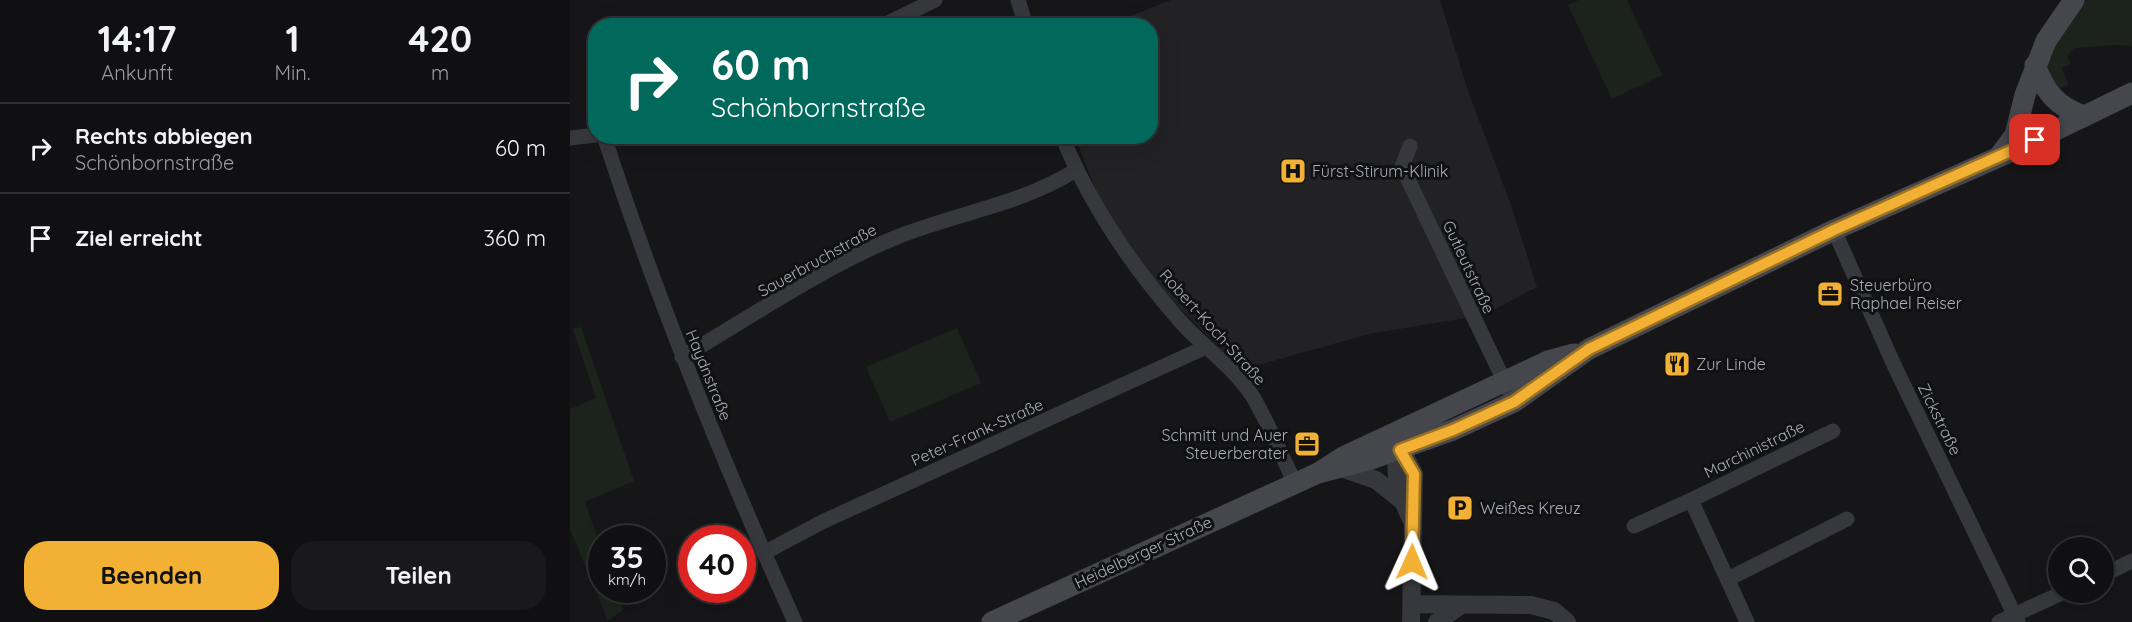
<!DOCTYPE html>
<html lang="de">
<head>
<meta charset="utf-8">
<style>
  :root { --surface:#101012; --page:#19191b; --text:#f1f3f6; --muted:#9c9d9f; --line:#303032; --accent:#f2b134 }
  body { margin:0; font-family:Quicksand,sans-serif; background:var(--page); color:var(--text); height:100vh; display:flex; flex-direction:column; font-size:22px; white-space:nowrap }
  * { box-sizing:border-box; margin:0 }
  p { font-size:20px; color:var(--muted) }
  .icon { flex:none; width:33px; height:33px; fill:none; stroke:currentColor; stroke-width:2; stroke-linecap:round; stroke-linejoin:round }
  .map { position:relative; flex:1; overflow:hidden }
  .details { display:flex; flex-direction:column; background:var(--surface); width:570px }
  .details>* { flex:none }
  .top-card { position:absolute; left:18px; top:18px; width:570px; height:126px; border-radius:24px; box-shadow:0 6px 24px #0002,0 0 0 2px var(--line); background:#00695c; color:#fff; overflow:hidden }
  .fabs { position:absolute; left:1478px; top:537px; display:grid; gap:12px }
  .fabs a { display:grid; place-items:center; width:66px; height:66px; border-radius:50%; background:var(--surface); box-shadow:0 6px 24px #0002,0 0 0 2px var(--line); font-size:30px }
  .speed { position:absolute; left:18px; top:525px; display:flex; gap:12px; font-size:30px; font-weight:700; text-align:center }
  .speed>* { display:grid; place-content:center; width:78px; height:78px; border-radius:50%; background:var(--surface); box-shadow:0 6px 24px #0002,0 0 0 2px var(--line); line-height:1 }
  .speed small { font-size:15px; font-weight:400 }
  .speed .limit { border:9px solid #d22; background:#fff; color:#111 }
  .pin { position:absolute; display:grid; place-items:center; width:51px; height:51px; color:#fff; margin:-26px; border-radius:12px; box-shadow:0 3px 9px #0006 }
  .me { position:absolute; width:66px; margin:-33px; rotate:1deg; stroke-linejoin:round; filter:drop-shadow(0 0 4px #0008) }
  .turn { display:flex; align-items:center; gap:21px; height:126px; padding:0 24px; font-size:27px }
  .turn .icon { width:78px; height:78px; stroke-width:2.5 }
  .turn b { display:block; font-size:42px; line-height:51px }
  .eta { display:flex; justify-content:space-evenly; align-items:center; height:102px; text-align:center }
  .eta b { font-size:36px; font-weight:800; line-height:42px }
  .action { display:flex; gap:12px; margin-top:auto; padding:12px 24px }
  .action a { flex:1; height:69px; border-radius:24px; background:var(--accent); color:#111; font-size:24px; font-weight:800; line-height:69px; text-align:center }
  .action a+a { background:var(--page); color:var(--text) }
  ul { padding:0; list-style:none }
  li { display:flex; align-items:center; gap:18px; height:90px; padding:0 24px; border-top:2px solid var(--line) }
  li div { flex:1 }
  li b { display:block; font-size:22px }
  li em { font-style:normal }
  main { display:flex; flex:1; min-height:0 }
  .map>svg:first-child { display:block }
  .built { fill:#222225 }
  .green { fill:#1c231d }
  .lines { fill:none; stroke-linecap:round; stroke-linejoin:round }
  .minor { stroke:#37383d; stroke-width:15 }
  .tertiary { stroke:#37383d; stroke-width:18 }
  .secondary { stroke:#45474d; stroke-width:21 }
  .route-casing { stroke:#9d7322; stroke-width:15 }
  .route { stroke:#f2b134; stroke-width:10 }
  .labels { text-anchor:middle; stroke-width:6; stroke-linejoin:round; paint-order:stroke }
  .poi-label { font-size:16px; fill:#a8adb8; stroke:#111113; text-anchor:start }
  .street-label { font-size:16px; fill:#a8adb8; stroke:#111113 }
</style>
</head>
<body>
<main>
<section class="details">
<div class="eta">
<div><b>14:17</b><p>Ankunft</p></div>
<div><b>1</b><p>Min.</p></div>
<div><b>420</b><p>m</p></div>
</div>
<ul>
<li><svg class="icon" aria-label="right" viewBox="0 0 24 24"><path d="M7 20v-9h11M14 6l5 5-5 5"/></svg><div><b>Rechts abbiegen</b><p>Schönbornstraße</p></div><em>60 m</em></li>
<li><svg class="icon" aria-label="arrive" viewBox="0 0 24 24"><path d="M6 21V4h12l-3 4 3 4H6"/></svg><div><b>Ziel erreicht</b></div><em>360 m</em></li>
</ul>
<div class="action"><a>Beenden</a><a>Teilen</a></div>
</section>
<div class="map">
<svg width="1562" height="622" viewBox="0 0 1562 622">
  <rect width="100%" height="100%" fill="#161618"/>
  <path class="built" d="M601,0H870L898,91L941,205L967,287L914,315L799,334L671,370L586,284L533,208L505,137L580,136V26L538,25Z"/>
  <path class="green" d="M1009,0H1057L1092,75L1042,99L998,5Z
    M1516,0H1562V46C1541,43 1525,48 1504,48L1497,56L1501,64L1492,68L1499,85L1477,92L1474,65L1482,57L1476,41L1491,35Z
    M11,327L64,481L15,502L31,549L32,590H46L53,610L38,621L0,529V409L26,398L3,329Z
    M387,328L411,383L320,422L296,367Z"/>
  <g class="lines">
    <path class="minor" d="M448,0L456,26
      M312,26L365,0
      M34,136C88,302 153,463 225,622
      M492,136C520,205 561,265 610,321C633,347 664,367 683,397C699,424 711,455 725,483
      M0,138L26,135
      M840,146L832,167L939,391
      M1264,230L1324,365L1448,622
      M112,357C181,317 253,267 327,237C387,213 450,205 506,170
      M1064,526L1121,500
      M194,553L252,522L636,347
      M1533,575L1562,561
      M1158,579L1277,519
      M1177,622L1121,500L1263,431
      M1429,622L1494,592"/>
    <path class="tertiary" d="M825,437L844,474L841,622
      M829,450C822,476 830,497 842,521
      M771,468L806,480L831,500
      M841,604L961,605L984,611L997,622
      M867,622L891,605"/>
    <path class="secondary" d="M1465,65C1475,92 1487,107 1514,116
      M1430,155L1445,135L1455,95L1476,41L1504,0
      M748,473L801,459L883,430L944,402L1019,349L1264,230L1449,148L1562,93
      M422,622L748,473L773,457L978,361L1004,354"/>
  </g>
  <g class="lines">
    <defs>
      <path id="route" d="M842,562L844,474L830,450L883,430L944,402L1019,349L1264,230L1465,140"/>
    </defs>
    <use href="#route" class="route-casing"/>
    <use href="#route" class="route"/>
  </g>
  <defs>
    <symbol id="hospital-square" viewBox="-11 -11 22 22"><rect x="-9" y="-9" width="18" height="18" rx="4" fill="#f2b134" stroke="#111113"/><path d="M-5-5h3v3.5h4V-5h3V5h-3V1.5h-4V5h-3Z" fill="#111"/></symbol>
    <symbol id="office-square" viewBox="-11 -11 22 22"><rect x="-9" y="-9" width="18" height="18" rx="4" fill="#f2b134" stroke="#111113"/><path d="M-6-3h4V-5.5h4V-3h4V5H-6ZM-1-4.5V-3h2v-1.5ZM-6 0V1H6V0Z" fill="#111"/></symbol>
    <symbol id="restaurant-square" viewBox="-11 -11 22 22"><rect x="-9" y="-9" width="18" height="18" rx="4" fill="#f2b134" stroke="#111113"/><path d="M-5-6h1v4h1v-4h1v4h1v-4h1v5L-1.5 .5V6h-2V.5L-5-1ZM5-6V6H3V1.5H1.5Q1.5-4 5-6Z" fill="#111"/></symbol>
    <symbol id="parking-square" viewBox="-11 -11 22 22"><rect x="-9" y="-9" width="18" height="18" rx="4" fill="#f2b134" stroke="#111113"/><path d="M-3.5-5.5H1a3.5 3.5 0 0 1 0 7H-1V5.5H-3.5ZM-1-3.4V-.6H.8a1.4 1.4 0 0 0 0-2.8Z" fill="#111"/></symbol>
  </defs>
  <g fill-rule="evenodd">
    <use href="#hospital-square" x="708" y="156" width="30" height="30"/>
    <use href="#office-square" x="1245" y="279" width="30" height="30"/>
    <use href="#restaurant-square" x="1092" y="349" width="30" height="30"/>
    <use href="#office-square" x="722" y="429" width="30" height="30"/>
    <use href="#parking-square" x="875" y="493" width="30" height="30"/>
  </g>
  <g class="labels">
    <g class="poi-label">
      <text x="742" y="177">Fürst-Stirum-Klinik</text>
      <text x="1280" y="291">Steuerbüro<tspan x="1280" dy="18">Raphael Reiser</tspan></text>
      <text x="1126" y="370">Zur Linde</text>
      <text x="718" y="441" text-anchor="end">Schmitt und Auer<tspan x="718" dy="18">Steuerberater</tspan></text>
      <text x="910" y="514">Weißes Kreuz</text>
    </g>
    <g class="street-label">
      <text transform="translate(247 260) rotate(-29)" y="6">Sauerbruchstraße</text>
      <text transform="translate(899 267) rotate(65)" y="6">Gutleutstraße</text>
      <text transform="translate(643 327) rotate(48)" y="6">Robert-Koch-Straße</text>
      <text transform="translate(139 375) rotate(68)" y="6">Haydnstraße</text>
      <text transform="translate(1370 419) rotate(64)" y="6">Zickstraße</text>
      <text transform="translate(407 432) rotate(-24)" y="6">Peter-Frank-Straße</text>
      <text transform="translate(1184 449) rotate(-26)" y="6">Marchinistraße</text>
      <text transform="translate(573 552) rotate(-25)" y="6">Heidelberger Straße</text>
    </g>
  </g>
</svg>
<div class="fabs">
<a><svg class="icon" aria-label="search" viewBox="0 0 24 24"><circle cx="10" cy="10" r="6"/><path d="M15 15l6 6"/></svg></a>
</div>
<div class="speed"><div>35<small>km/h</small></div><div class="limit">40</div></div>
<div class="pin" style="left:1465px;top:140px;background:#d93025"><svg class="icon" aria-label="arrive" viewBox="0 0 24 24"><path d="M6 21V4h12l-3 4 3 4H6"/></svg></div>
<svg class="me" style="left:842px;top:562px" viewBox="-20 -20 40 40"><path d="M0-17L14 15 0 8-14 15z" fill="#f2b134" stroke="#fff" stroke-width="4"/></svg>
<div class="top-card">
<div class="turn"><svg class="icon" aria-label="right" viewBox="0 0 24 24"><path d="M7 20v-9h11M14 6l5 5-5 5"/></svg><div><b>60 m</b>Schönbornstraße</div></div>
</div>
</div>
</main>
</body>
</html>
